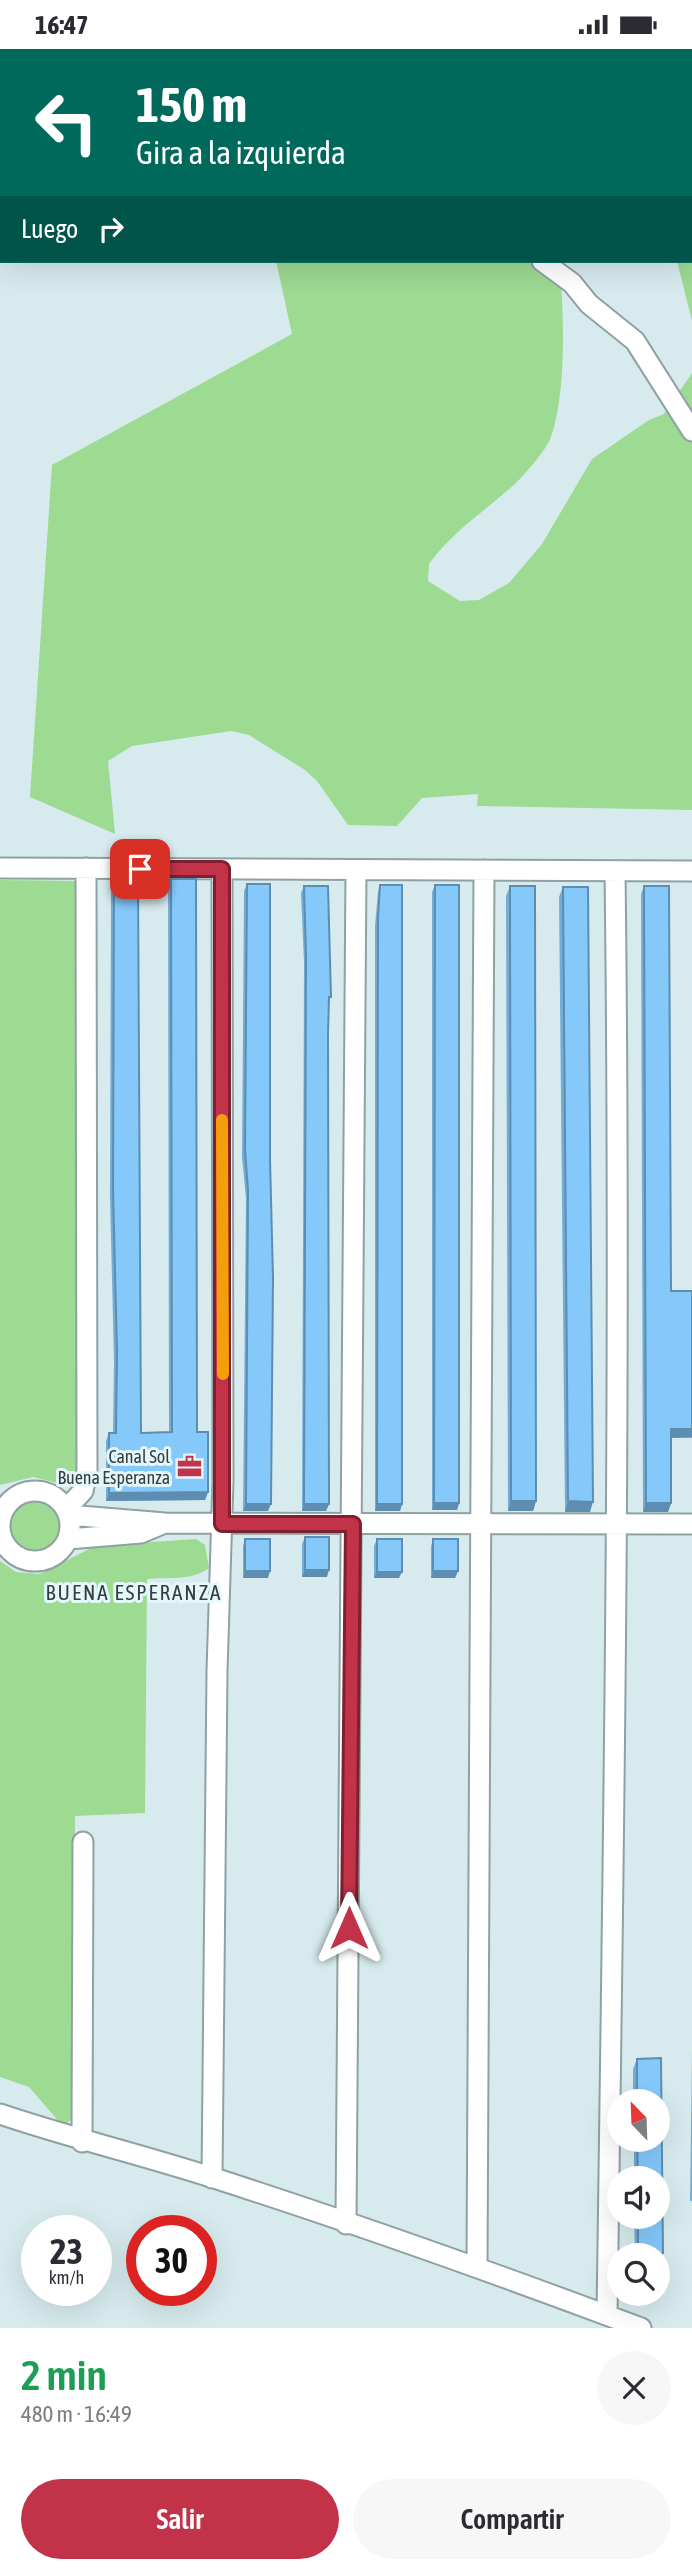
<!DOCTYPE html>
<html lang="es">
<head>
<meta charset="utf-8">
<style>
  :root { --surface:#fff; --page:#f7f7f7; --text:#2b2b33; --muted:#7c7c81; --accent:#c23249 }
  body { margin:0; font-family:"Asap Condensed",sans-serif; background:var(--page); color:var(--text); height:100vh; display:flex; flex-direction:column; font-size:26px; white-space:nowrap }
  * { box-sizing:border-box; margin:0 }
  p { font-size:23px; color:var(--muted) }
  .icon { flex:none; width:38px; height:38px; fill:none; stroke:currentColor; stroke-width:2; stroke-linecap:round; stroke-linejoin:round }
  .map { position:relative; height:2279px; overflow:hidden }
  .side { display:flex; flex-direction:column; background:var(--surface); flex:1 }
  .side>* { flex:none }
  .top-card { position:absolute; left:0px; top:0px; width:693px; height:214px; box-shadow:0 7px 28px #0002; background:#00695c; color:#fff; overflow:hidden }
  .needle { width:46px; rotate:337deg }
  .controls { position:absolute; left:607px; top:2040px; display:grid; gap:14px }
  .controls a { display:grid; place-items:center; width:63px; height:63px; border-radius:50%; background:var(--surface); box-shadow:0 7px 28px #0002; font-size:35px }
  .speed { position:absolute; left:21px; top:2166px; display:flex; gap:14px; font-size:35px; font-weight:700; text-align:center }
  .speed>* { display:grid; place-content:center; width:91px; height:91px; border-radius:50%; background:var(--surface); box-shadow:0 7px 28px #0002; line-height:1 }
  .speed small { font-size:18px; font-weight:400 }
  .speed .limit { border:10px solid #d22; background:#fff; color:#111 }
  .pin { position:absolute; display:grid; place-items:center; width:60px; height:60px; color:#fff; margin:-30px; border-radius:14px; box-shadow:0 4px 10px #0006 }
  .me { position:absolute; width:77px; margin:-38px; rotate:0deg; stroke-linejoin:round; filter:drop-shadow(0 0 5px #0008) }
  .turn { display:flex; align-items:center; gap:24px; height:147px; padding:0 21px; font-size:32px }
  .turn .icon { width:91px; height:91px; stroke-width:2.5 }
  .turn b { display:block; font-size:49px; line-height:60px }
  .then { display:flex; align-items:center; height:66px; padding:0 21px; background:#0003; gap:14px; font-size:26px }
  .round { display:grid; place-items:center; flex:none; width:74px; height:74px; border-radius:37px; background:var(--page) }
  .overview { display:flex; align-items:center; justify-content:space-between; height:119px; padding:0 21px }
  h1 { font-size:42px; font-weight:600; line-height:52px; color:#1e9e55 }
  .cta { display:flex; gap:14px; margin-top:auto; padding:14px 21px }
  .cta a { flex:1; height:80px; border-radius:42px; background:var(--accent); color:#fff; font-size:28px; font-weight:600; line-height:80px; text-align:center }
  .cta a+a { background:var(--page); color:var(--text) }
  .status { display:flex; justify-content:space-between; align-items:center; height:49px; padding:0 35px; background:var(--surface); direction:ltr }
  .status svg { height:19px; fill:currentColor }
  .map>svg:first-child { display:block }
  .green { fill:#9dda92 }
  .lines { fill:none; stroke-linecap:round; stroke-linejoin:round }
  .minor-casing { stroke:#8fa1a4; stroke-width:23 }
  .major-casing { stroke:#c6c9c9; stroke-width:28 }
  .minor { stroke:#fff; stroke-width:19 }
  .major { stroke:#94d3c4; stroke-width:24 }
  .wall { fill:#72add8 }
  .shaded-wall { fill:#5d8db0 }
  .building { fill:#85c9fb; stroke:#5d8db0; stroke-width:2 }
  .route-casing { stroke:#7e202f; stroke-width:18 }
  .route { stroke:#c23249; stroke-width:12 }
  .slow { stroke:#f59e0b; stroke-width:12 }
  .labels { text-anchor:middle; stroke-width:6; stroke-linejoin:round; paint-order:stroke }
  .poi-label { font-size:18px; fill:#353d3e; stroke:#e4f8fb; text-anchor:end }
  .quarter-label { font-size:21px; letter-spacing:2px; fill:#353d3e; stroke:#e4f8fb }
</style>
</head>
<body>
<div class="status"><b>16:47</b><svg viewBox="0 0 49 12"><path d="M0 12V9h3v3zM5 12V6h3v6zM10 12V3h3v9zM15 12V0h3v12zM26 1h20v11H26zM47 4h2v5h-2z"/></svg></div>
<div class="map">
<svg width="692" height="2279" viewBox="0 0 692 2279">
  <rect width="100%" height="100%" fill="#d7ebee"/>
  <path class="green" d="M600,0H692V272L677,212H691V2Z
    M276,212H559C564,259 567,343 551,388C546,401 529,420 519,431C489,460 454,480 429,515L428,532L460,552L479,551L509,534L542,495L592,410L649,371L664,365L692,324V761L477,757L478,745L422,749L397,777L348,776L317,732L305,721L249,686L231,682L132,697L108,712L115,785L30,748L52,416L292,285Z
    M0,831L78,832L81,1397L76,1430L66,1436L33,1428L0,1436Z
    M7 1477a28 28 0 1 1 56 0a28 28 0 1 1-56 0Z
    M196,1490L205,1496L209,1519C192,1532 167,1528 147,1530L145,1764L75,1767L74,2068L66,2075H61L29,2038L0,2028V1512L16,1523L40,1525L95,1497Z"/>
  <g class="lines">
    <defs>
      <path id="minor" d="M542,212L572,234L589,255L635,292L692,382
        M0,819L692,822
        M0 1477a35 35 0 1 1 70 0a35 35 0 1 1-70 0Z
        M66,1460L83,1442L87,1421L86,819
        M68,1466L165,1474L692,1475
        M68,1490L141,1484L165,1474
        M0,2065C71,2089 143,2106 214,2129C357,2175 500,2226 641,2279
        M82,2093L83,1793
        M212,2129L217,1622L223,1432L222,820
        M346,2175L356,821
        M477,2218L484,821
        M607,2266C614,1785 621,1303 615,822"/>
      <path id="major" d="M691,40H692
        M0,192H2"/>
    </defs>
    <use href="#minor" class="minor-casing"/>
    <use href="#major" class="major-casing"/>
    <use href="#minor" class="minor"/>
    <use href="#major" class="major"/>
  </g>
  <path class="wall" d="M171,830L197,1383L208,1443L205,1451L106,1452V1392L109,1384H113L114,1312L110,1148L111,839L114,831L141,1384L169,1383L168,838Z
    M247,835L268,1462H243L246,1149L242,1108L244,842Z
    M380,836L402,1455L400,1462H375V877L378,843Z
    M435,836L459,1454L457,1461H432V843Z
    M304,837L329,954V1455L326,1462H302L304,914L301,844Z
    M510,837L536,1452L533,1462H508L506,847Z
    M644,837L671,1242H692V1389H671V1454L668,1463H643L641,845Z
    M563,838L590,1463H565L559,848Z
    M305,1488L327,1528H302V1495Z
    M245,1490L268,1529H243V1497Z
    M377,1490L399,1529H374V1497Z
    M433,1490L458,1522L455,1529H431V1497Z
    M692,2003V2152H690Z
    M661,2009L663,2204L659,2214H658V2207H635L634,2168H658V2130H634V2091H658V2053H633V2020L637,2010Z"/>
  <path class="shaded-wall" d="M671,1380H692V1388L668,1389Z
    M208,1443L205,1451L106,1452L109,1444Z
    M511,1452H536L533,1462H508Z
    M568,1452L593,1453L590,1463H565Z
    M434,1454H459L457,1461H432Z
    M646,1454H671L668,1463H643Z
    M246,1455H271L268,1462H243Z
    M304,1455H329L326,1462H302Z
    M377,1455H402L400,1462H375Z
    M305,1521H329L327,1528H302Z
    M245,1522H270L268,1529H243Z
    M433,1522H458L455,1529H431Z
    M377,1523H402L399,1529H374Z
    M638,2204H663L659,2214H658V2207H637Z"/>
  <path class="building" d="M171,830H196L197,1383H208V1443L109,1444V1384H116L117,1303L113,1140L114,831H138L141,1384L172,1383Z
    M247,835H270V1110L273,1229L271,1455H246L248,1142L245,1101Z
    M380,836H402V1455H377L378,870Z
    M435,836H459V1454H434Z
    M304,837H328L331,948H329L328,986L329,1455H304L306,907Z
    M510,837H535L536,1452H511Z
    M644,837H669L671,1242H692V1380H671V1454H646Z
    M563,838H588L593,1453L568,1452Z
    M305,1488H329V1521H305Z
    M245,1490H270V1522H245Z
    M377,1490H402V1523H377Z
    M433,1490H458V1522H433Z
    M661,2009L663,2204H638V2168H658V2130H638L637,2091H658V2053H637V2010Z"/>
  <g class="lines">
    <defs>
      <path id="route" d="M140,820H222V1475H353L349,1879"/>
    </defs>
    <use href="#route" class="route-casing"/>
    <use href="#route" class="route"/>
    <path class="slow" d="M222,1071L223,1325"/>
  </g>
  <defs>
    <symbol id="office-bare" viewBox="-9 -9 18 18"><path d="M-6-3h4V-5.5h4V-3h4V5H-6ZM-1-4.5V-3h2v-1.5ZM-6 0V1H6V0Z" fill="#c23249" stroke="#e4f8fb" stroke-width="2.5" paint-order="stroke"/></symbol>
  </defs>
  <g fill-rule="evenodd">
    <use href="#office-bare" x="172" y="1400" width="35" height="35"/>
  </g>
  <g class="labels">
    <g class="poi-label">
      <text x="170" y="1414">Canal Sol<tspan x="170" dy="21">Buena Esperanza</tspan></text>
    </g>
    <g class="quarter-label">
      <text x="134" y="1551">BUENA ESPERANZA</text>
    </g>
  </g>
</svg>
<div class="controls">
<a><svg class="needle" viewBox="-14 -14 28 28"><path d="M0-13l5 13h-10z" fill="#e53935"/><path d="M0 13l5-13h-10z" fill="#7c7c81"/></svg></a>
<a><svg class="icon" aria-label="sound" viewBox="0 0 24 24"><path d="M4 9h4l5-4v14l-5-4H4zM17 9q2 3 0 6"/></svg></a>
<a><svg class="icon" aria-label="search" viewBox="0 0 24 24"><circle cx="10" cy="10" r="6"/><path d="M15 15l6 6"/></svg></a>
</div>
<div class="speed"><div>23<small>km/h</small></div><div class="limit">30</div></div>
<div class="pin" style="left:140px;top:820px;background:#d93025"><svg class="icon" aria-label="arrive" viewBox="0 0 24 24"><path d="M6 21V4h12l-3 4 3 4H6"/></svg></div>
<svg class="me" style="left:349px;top:1879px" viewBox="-20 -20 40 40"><path d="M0-17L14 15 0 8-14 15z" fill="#c23249" stroke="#fff" stroke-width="4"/></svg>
<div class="top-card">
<div class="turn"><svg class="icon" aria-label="left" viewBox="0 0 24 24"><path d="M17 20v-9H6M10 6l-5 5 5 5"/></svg><div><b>150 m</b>Gira a la izquierda</div></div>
<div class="then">Luego<svg class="icon" aria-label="right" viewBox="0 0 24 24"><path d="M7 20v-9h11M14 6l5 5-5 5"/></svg></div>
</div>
</div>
<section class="side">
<div class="overview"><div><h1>2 min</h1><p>480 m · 16:49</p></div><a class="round"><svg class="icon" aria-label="close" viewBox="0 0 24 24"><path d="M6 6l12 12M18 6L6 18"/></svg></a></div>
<div class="cta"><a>Salir</a><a>Compartir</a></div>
</section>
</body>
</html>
